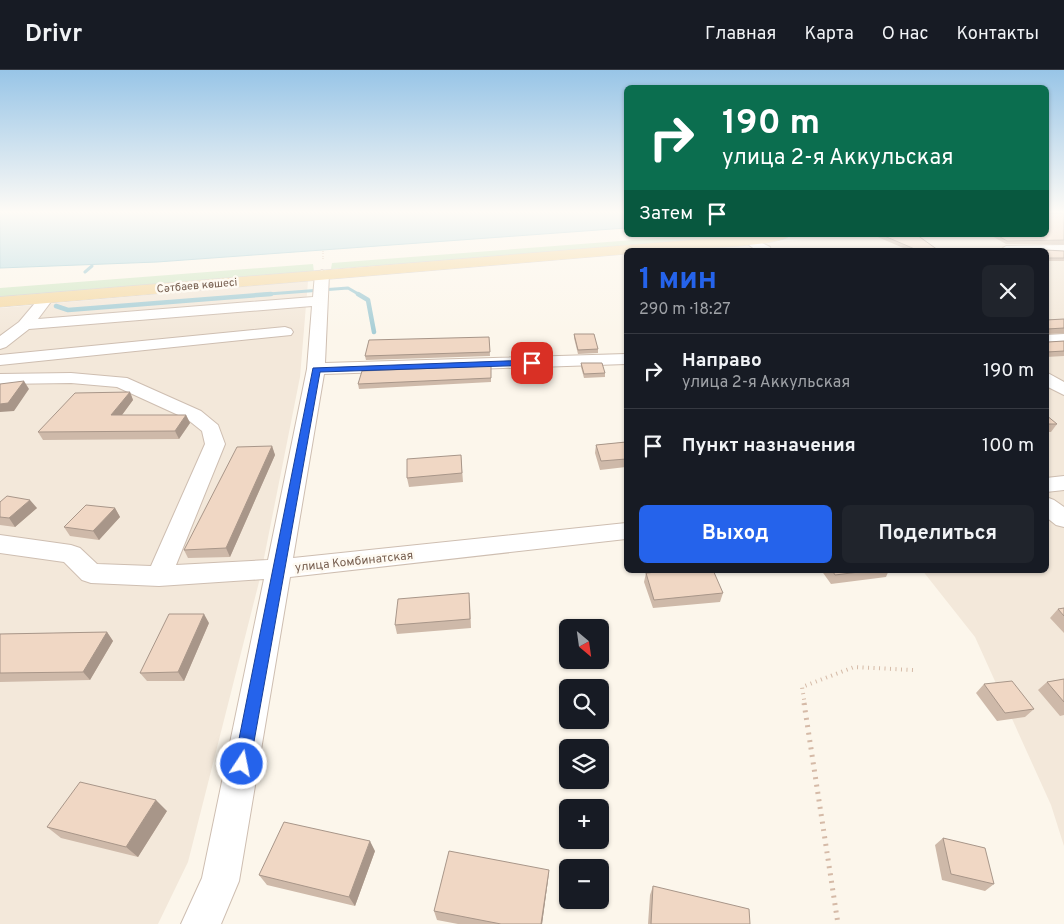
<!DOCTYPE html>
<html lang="ru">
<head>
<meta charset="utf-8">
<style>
  :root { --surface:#171b24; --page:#20242c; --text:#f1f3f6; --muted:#9ea1a6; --line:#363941; --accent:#2563eb }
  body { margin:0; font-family:Overpass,sans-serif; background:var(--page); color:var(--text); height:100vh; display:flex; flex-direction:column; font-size:19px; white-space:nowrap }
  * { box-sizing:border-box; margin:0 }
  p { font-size:16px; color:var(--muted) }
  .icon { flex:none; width:28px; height:28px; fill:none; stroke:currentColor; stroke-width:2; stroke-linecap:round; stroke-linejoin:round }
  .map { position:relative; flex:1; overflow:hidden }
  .side { position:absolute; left:624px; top:178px; width:425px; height:325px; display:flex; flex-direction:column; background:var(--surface); border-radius:8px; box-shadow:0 1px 4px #0004 }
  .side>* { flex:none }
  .banner { position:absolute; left:624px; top:15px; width:425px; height:152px; border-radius:8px; box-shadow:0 1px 4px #0004; background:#0b6e4f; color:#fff; overflow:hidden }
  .needle { width:32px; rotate:151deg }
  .controls { position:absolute; left:559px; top:549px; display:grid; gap:10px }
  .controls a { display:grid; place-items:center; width:50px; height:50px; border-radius:8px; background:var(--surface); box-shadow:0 1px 4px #0004; font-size:25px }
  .pin { position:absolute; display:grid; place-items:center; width:42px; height:42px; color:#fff; margin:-21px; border-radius:10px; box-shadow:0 2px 8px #0006 }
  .me { position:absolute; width:55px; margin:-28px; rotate:11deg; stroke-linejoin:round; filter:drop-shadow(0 0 4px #0008) }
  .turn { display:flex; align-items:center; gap:18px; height:105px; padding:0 15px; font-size:22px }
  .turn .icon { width:65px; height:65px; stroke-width:2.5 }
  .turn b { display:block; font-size:35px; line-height:42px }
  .then { display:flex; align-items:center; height:48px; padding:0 15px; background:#0003; gap:10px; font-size:19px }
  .round { display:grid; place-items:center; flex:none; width:52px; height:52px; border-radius:8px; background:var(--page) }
  .head { display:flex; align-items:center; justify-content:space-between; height:85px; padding:0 15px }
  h1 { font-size:30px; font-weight:700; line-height:38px; color:var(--accent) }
  .primary-button { display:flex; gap:10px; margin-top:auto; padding:10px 15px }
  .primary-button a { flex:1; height:58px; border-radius:8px; background:var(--accent); color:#fff; font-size:20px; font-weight:700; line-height:58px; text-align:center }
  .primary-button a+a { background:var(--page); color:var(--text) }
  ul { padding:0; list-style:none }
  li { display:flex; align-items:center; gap:15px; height:75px; padding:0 15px; border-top:1px solid var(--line) }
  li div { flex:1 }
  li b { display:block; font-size:19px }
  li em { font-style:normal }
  header { display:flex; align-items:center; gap:30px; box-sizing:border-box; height:70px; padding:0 25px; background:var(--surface); border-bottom:1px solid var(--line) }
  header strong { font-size:24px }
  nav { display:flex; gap:28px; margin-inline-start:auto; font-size:18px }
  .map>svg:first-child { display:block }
  .residential { fill:#f3e8da }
  .green { fill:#d6e9ca }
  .water { fill:#c0dfe5; stroke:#a7ced6 }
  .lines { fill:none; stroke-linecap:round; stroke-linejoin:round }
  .stream-far1 { stroke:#a7ced6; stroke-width:3 }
  .stream { stroke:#a7ced6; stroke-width:4.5 }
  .minor-casing { stroke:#cebeb1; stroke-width:2 }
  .major-casing { stroke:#d9d2ce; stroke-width:1 }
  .path-far2 { stroke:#d5baa7; stroke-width:2; stroke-dasharray:0.5 2; stroke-linecap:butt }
  .path-far1 { stroke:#d5baa7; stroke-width:4; stroke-dasharray:1 4.5; stroke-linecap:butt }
  .path { stroke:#d5baa7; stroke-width:5; stroke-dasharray:2 5.5; stroke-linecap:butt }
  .minor { fill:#fff; fill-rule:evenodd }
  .major { fill:#f5dba9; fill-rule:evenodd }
  .wall { fill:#ceb9a9 }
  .shaded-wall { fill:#a89689 }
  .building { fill:#f0d7c4; stroke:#a89689 }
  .route { fill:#2563eb; stroke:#184099 }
  .labels { text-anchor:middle; stroke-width:5; stroke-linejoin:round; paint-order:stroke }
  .far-street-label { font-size:11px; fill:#765e4f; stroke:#fefaf2 }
  .street-label { font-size:12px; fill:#765e4f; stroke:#fefaf2 }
</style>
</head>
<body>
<header>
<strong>Drivr</strong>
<nav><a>Главная</a><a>Карта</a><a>О нас</a><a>Контакты</a></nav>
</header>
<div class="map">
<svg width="1064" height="854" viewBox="0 0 1064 854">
  <rect width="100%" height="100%" fill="#fcf6eb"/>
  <path class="residential" d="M1064,151V776L1051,735L975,567L922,500H1046V180H652L877,165H1046Z
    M308,211L300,307L260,508L188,792L158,854H0V238Z"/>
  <path class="green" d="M700,165H773L677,176L331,199L332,193Z
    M313,194L314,202L0,229V218Z"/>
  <path class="water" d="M0,143H626V158L157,192L0,198Z"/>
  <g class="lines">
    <path class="stream-far1" d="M85,202L92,196
      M255,225L348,218L360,225"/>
    <path class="stream" d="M358,224L368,230L374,262
      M56,236L68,240L271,224"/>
    <defs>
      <path id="minor" d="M748,166L770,177L771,180H756L742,170Z
        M1064,175V183H1046V180H1000L1006,176Z
        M322,200L329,204L325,293L626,284V294L324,304L293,488L626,453V469L290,507L239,811L221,854H181L202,808L264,509L159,516L91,513L82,510L64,492L0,483V465L71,475L80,478L97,494L151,496L205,374L202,361L187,349L117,317L71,313L0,314V304L71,303L127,308L201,341L218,355L225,374L176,495L268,490L307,299L312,236L29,259L6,277L0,279V266L19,252L41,226L46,225L53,229L38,249L313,227L315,204Z
        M285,257L291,259L293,262L291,265L0,295V285Z
        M1064,264V274L1046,275V265Z
        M1046,302L1064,312V325L1046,316Z
        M1064,406V420L1046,422V408Z
        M1046,427L1054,430L1064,437V457L1056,455L1046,447Z"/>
      <path id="major" d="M751,165H790C781,179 649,180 626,180V184L0,237V227Z"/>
    </defs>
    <use href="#minor" class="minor-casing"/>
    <use href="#major" class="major-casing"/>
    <path class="path-far2" d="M323,181V190"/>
    <path class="path-far1" d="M805,635L802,617L854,597L913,600"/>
    <path class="path" d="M804,633L838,854"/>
    <use href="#minor" class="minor"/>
    <use href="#major" class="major"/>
  </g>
  <path class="wall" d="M1064,143V174H1006L990,165H1046Z
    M873,165H917L938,180H908Z
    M1046,180L1064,181V191H1046Z
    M1064,249V263L1047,264L1048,272L1064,271V286L1046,287V250Z
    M574,264L598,279V283L578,284L574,268Z
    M489,267L490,286L366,290L365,286Z
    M581,293L605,303V307L584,308L581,297Z
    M491,296V312L359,319L358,314Z
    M130,322L133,330L122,345H186L190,353L179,369L43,370L38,362Z
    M1046,345L1057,354L1051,362H1046Z
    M626,372V397L600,400L595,383L596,375Z
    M272,376L275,385L230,487L188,488L184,480Z
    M461,385L463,412L409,417L407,408Z
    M0,432L37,438L15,457L0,455Z
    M115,438L120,447L99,470L70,466L64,457Z
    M821,500H889L886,507L831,514Z
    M646,503L723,523L720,532L653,538L644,512Z
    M470,532L471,558L397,564L395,555Z
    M1064,538V563L1050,548L1058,539Z
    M209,553L184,611H147L140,603Z
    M107,562L113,571L90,610L0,612V564Z
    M1064,609V645L1060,646L1038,620L1047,612Z
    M984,614L1034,639L1025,647L997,651L976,623Z
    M167,741L138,787L61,768L47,757Z
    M943,768L994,814L985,821L942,810L935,775Z
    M375,781L355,836L267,815L259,805Z
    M549,800L548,810L542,854H458L437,850L434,841Z
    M653,816L750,854H648L650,825Z"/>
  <path class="shaded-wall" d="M24,311L29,319L14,341L0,342V334Z
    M130,322L133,330L116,353L111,345Z
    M186,345L190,353L179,369L175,361Z
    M272,376L275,385L230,487L226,478Z
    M30,430L37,438L15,457L9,448Z
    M115,438L120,447L99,470L93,461Z
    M204,544L209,553L184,611L178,602Z
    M107,562L113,571L90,610L83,602Z
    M156,730L167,741L138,787L126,777Z
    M370,771L375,781L355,836L349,827Z
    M549,800L548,810L542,854H541Z"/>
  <path class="building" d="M1046,143H1064V170L1007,171L997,165H1046Z
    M882,165H917L938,180H917Z
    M1020,179L1043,180H1023Z
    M1046,180L1064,181V188H1046Z
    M1064,249V258L1047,259L1048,272L1064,271V281L1047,282L1046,281V250Z
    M574,264H594L598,279L578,280Z
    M489,267L490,282L365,286L369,270Z
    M581,293H602L605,303L584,304Z
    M491,296V308L358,314L362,301Z
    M24,311L8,333L0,334V314Z
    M130,322L111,345H186L175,361L38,362L75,323Z
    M1046,345L1057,354H1046Z
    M626,372V389L601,391L596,375Z
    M272,376L226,478L184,480L237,377Z
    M461,385L462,403L407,408V389Z
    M7,426L30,430L9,448L0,447V432Z
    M86,435L115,438L93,461L64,457Z
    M679,500H713L723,523L654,530L646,503Z
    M832,500H875L835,505Z
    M469,523L470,549L395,555L398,529Z
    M1064,538V546L1058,539Z
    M169,544H204L178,602L140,603Z
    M107,562L83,602L0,603V564Z
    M1064,609V632L1047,612Z
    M1012,611L1034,639L1005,643L984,614Z
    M80,712L156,730L126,777L47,757Z
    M284,752L370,771L349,827L259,805Z
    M943,768L985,778L994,814L951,804Z
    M449,781L549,800L541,854H501L434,841Z
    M653,816L749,839L750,854H651Z"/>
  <linearGradient id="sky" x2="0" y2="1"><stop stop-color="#98c5e7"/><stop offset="0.54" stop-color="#fefbf6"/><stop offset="1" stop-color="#fefbf6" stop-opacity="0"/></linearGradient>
  <rect width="1064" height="263" fill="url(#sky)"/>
  <path class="route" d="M532,290L536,293L535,295L320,302L250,694L248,700L242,702L236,700L234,694L313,298Z"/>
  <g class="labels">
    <g class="far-street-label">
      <text transform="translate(197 215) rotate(-5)" y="4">Сәтбаев көшесі</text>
    </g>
    <g class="street-label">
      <text transform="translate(354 491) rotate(-6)" y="4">улица Комбинатская</text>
    </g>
  </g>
</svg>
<div class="controls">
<a><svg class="needle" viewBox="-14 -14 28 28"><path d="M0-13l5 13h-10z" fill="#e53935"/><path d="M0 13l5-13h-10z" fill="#9ea1a6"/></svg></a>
<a><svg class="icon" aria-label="search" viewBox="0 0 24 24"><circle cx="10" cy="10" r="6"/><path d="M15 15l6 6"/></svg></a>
<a><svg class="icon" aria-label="layers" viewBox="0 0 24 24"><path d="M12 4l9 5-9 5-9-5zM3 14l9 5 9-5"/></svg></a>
<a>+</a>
<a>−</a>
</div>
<div class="pin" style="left:532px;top:293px;background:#d93025"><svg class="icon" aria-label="arrive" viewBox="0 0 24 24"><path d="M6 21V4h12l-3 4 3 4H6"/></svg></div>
<svg class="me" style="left:242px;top:694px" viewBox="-20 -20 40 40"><circle r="17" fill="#2563eb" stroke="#fff" stroke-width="3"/><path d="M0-11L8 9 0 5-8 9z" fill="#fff"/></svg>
<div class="banner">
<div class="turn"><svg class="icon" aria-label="right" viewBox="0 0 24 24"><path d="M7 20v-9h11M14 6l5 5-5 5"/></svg><div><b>190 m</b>улица 2-я Аккульская</div></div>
<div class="then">Затем<svg class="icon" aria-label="arrive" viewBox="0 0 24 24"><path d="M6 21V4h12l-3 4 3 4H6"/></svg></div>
</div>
<section class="side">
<div class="head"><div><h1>1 мин</h1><p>290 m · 18:27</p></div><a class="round"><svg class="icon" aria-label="close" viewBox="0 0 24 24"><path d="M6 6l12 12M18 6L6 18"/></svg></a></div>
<ul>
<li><svg class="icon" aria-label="right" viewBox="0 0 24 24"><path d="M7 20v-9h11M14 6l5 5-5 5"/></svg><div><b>Направо</b><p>улица 2-я Аккульская</p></div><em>190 m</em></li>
<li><svg class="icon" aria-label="arrive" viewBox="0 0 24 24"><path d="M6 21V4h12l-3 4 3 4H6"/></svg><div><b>Пункт назначения</b></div><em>100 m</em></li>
</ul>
<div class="primary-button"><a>Выход</a><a>Поделиться</a></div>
</section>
</div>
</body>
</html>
